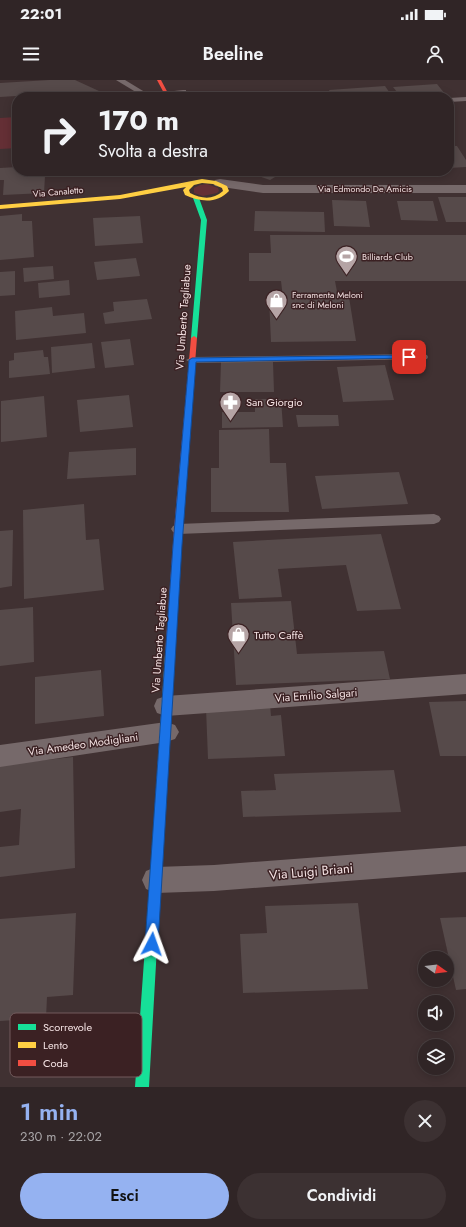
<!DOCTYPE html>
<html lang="it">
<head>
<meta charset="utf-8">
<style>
  :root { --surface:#302526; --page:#3c3132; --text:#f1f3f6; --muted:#a8a5a7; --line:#4b4243; --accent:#95b2f1 }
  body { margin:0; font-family:Jost,sans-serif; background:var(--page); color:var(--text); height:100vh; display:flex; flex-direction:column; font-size:15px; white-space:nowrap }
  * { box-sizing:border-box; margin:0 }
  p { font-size:13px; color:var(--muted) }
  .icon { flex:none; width:22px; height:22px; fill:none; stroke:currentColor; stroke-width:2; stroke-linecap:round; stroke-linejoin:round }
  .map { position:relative; height:1007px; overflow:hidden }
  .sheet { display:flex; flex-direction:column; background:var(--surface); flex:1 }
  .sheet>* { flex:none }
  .guide { position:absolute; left:12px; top:12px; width:442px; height:84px; border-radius:16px; box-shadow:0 2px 10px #0003,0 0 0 1px var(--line); background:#302526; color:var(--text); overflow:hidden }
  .needle { width:26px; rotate:104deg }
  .tools { position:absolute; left:418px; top:871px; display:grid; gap:8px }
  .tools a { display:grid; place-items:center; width:36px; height:36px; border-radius:50%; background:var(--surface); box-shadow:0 2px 10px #0003,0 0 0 1px var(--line); font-size:20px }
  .pin { position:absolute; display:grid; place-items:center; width:34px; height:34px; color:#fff; margin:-17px; border-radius:8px; box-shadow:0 2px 6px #0006 }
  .me { position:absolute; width:44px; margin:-22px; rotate:4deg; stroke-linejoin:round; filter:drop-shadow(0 0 3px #0008) }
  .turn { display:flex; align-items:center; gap:14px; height:84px; padding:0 20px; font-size:18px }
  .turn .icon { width:52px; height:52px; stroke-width:2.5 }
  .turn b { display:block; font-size:28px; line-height:34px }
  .round { display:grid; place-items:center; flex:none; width:42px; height:42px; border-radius:21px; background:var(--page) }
  .summary { display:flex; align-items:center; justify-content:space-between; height:68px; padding:0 20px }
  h1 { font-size:24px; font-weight:600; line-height:30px; color:var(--accent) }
  .cta { display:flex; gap:8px; margin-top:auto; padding:8px 20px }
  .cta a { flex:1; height:46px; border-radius:24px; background:var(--accent); color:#111; font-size:16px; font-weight:600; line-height:46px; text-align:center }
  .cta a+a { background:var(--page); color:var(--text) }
  .status { display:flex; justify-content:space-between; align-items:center; height:28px; padding:0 20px; background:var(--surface); direction:ltr }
  .status svg { height:11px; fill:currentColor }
  header { display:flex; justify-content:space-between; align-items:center; height:52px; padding:0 20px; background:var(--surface); font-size:18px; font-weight:600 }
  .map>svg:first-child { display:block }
  .green { fill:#642f35 }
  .building { fill:#564a4a }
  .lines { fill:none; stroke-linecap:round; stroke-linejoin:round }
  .lane { fill:#76696a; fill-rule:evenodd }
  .street { fill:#76696a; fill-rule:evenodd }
  .fast { fill:#16e098; fill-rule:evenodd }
  .slow { fill:#ffcf43; fill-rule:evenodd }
  .jam { fill:#f24e42; fill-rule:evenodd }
  .route { fill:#1a73e8; stroke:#114b97 }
  .labels { text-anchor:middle; stroke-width:3; stroke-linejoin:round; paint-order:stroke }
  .far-street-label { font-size:9px; fill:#f4e2e3; stroke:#3b2123 }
  .far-poi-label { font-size:9px; fill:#f4e2e3; stroke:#3b2123; text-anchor:start }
  .street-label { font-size:11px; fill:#f4e2e3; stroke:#3b2123 }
  .poi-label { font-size:11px; fill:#f4e2e3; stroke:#3b2123; text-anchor:start }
  .near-street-label { font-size:13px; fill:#f4e2e3; stroke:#3b2123 }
  .key { fill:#3b2123; stroke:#725b5d; stroke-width:1 }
  .key-label { font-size:11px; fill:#f4e2e3 }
</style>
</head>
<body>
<div class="status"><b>22:01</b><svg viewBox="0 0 49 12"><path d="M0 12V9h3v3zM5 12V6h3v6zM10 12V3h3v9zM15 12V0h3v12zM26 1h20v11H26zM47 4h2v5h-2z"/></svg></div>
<header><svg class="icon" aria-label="menu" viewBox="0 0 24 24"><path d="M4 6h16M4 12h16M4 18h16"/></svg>Beeline<svg class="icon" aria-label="person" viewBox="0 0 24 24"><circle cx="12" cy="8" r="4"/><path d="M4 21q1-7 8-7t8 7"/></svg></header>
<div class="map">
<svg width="466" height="1007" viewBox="0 0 466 1007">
  <rect width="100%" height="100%" fill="#403132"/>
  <path class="green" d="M17,37V68L0,69V38Z
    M207,104L218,108L219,111L217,113L203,116L194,113V108L200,105Z"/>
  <path class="building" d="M49,0H75L112,17H73L65,13L0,17V3Z
    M437,4L445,14L401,17L393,7Z
    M385,6L392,16L333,17L329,10Z
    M449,66H457L466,80V87L449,88Z
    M17,87V91H27V97L45,96L44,113L3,115L4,100H0V88Z
    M244,91H285L270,100Z
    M370,91H408L410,95L373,97Z
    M438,117H466V142H446Z
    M332,120L366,121L370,147L334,146Z
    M397,121H433L438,141L401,140Z
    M255,131L324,132L325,152L254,151Z
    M22,134V141H32L34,177L0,180V136Z
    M140,136L143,163L95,166L93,138Z
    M270,155H466V201H335L338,217H349L356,261L271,262L269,218H283L281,201H249V173H271Z
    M136,178L140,196L97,200L94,182Z
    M53,186L54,199L24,202L23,188Z
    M15,191V215L0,216V192Z
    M69,200L70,215L39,218L38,203Z
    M147,219L152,239L105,244L103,233L114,231L113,222Z
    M52,227L53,236L84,233L86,253L16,260L15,231Z
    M130,259L134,285L105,288L101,262Z
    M92,263L95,288L52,293L51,267Z
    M43,270L44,277H48L50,294L9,298V281L14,280V273Z
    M221,282H273L274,312H220Z
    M385,285L394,320L343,322L337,287Z
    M129,315L133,347L80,352L77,320Z
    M44,316L47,357L1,362V321Z
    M255,319H281L283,347L222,348V332H255Z
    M296,335H338L339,346L298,347Z
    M269,349L270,383H286L289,432H211V388H219V350Z
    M136,368V395L67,399L69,372Z
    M399,392L408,424L322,429L315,396Z
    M84,424L86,460L99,459L104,510L24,519L23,430Z
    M13,450L12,506L0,508V451Z
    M381,454L401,529L357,531L346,485L278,489L282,517L239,519L233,462Z
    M291,521L297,574L384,571L390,599L236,605L231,523Z
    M33,527L34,582L0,586V530Z
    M101,590L104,636L35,644V597Z
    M466,621V676H440L429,622Z
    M270,625L271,636L281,635L285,676L208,679L206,628Z
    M73,677L75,788L0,797V767L19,765L21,729L0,732V685Z
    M394,690L401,732L243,737L241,711L276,710L274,694Z
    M358,823L368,909L243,913L240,854L267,853L265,826Z
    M76,833L73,915L47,917L46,938L0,941V839Z
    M466,837V909L456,910L440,838Z"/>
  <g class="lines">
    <path class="lane" d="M116,0H125L153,17H144Z
      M183,10H186V14L165,16L161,14L165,12Z
      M466,17V21L449,22V18Z
      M423,274L427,275L428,277L427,279L192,283L186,280L192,277Z
      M434,434L439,436L441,439L439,442L434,444L178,454L173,452L171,449L173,446L178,444Z"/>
    <path class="street" d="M220,99L263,105H466V113H263L215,106L213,103L215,100Z
      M466,594V614L166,636L157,633L154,626L157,619L166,616Z
      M166,642L175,645L179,652L175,659L166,662L0,687V665Z
      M466,766V792L214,811L156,813L146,809L142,800L146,791L156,787L214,785Z"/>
    <path class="fast" d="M196,116L199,118L207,140L197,258L194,260L191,258L201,140L193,118Z
      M160,721L164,723L165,726L149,1007H135L155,726L156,723Z"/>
    <path class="slow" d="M202,99L216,101L227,106L229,111C217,124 200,122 185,115L183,110L186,107L120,119L0,129V125L120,115ZM202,103L213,104L222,108L223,111C213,120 202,119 190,113L189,110L194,105Z
      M170,571L173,572L175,575L165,726L164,729L160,731L156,729L155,726L165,575L167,572Z"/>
    <path class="jam" d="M157,0H161L170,17H166Z
      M194,256L197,258L182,449L175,575L173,578H167L165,575L174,449L191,258Z"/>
  </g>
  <path class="route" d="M409,275H411V278L196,282L182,465L158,864L156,868L152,870L147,868L145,864L173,465L189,280L192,278Z"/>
  <defs>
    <symbol id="stadium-pin" viewBox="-11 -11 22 30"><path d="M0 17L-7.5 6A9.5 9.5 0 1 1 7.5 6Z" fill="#b5a4a5" stroke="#3b2123"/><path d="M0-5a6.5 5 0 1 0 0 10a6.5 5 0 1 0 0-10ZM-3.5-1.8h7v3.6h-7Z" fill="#fff"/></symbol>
    <symbol id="shop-pin" viewBox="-11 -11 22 30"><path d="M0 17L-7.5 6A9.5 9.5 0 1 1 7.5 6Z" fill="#b5a4a5" stroke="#3b2123"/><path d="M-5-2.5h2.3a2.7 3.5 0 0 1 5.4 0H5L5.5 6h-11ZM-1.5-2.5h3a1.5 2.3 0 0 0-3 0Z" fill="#fff"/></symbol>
    <symbol id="pharmacy-pin" viewBox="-11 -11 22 30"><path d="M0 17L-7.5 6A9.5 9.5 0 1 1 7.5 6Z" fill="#b5a4a5" stroke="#3b2123"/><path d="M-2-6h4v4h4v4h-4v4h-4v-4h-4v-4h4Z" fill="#fff"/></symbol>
  </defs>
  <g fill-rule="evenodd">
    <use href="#stadium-pin" x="334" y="164" width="25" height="34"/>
    <use href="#shop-pin" x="264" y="208" width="25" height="34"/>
    <use href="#pharmacy-pin" x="218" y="310" width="25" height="34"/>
    <use href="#shop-pin" x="226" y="542" width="25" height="34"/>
  </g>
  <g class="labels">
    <g class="far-street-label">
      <text x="365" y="112">Via Edmondo De Amicis</text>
      <text transform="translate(58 112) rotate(-5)" y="3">Via Canaletto</text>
    </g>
    <g class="far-poi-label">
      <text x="362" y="180">Billiards Club</text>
      <text x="292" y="218">Ferramenta Meloni<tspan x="292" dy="10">snc di Meloni</tspan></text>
    </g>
    <g class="street-label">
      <text transform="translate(183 237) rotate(-86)" y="4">Via Umberto Tagliabue</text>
      <text transform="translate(159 560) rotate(-86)" y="4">Via Umberto Tagliabue</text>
      <text transform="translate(316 615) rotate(-4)" y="4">Via Emilio Salgari</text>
      <text transform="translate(83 664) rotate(-8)" y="4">Via Amedeo Modigliani</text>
    </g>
    <g class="poi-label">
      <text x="246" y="326">San Giorgio</text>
      <text x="254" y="559">Tutto Caffè</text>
    </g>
    <g class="near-street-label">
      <text transform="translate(311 791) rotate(-5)" y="5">Via Luigi Briani</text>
    </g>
  </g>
  <rect x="10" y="933" width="132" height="64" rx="6" class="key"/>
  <rect x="18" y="944" width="18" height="6" fill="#16e098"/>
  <rect x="18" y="962" width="18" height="6" fill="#ffcf43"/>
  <rect x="18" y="980" width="18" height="6" fill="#f24e42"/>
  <g class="key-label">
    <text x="43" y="951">Scorrevole</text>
    <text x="43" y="969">Lento</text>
    <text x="43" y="987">Coda</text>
  </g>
</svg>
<div class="tools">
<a><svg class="needle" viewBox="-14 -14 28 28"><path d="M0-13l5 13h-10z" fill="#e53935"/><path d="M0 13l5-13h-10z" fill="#a8a5a7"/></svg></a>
<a><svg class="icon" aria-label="sound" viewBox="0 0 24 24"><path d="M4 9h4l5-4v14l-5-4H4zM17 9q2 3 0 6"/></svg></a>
<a><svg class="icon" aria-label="layers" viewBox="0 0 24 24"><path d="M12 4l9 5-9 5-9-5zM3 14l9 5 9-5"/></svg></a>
</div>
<div class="pin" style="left:409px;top:277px;background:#d93025"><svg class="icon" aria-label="arrive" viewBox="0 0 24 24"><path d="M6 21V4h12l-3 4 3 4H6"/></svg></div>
<svg class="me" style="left:152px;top:864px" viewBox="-20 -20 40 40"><path d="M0-17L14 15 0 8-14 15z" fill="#1a73e8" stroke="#fff" stroke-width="4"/></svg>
<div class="guide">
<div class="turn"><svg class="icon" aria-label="right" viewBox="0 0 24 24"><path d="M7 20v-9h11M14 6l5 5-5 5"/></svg><div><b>170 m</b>Svolta a destra</div></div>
</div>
</div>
<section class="sheet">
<div class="summary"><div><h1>1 min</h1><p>230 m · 22:02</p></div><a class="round"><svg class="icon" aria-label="close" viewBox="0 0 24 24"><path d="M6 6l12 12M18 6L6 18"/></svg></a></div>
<div class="cta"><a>Esci</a><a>Condividi</a></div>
</section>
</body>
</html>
